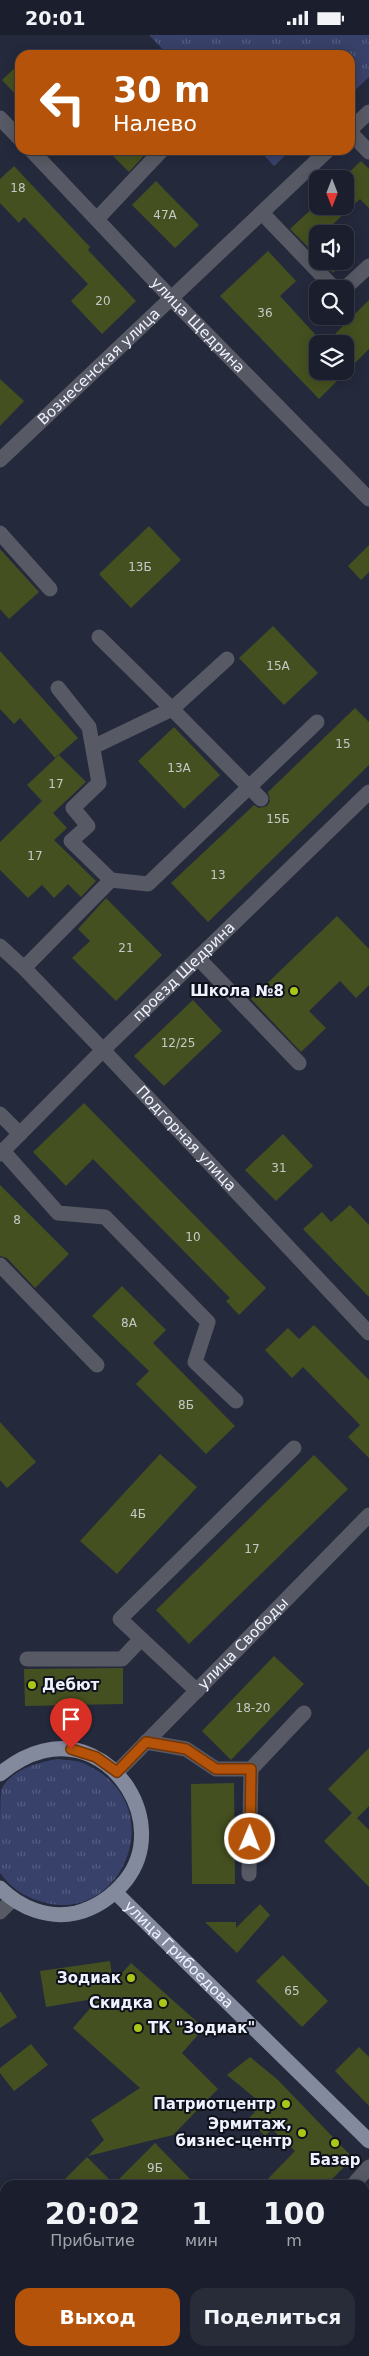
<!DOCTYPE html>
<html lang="ru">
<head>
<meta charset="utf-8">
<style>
  :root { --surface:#1b1f2d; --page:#282c39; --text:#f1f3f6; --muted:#a0a2aa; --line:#393d49; --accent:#b45309 }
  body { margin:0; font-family:"DejaVu Sans",sans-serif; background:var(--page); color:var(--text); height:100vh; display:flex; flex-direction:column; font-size:19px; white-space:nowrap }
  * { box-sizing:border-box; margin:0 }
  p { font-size:16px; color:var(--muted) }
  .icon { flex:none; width:28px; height:28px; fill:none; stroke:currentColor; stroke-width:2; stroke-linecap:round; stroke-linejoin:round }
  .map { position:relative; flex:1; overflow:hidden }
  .drawer { position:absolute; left:0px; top:2145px; width:370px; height:176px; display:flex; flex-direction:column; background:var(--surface); border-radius:15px 15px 0 0; box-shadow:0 2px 12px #0003,0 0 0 1px var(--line) }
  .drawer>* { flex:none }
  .banner { position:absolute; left:15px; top:15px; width:340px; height:105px; border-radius:15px; box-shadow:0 2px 12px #0003,0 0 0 1px var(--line); background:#b45309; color:#fff; overflow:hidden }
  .needle { width:32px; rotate:180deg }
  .controls { position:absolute; left:309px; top:135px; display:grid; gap:10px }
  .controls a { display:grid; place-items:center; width:45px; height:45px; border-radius:10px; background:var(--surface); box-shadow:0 2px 12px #0003,0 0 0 1px var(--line); font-size:25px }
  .pin { position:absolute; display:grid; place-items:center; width:42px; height:42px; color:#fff; margin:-51px -21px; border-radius:50% 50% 50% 0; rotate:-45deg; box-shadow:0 0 5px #0007 }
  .pin .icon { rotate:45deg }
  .me { position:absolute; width:55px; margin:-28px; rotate:1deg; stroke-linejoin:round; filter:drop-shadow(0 0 4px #0008) }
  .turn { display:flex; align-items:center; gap:18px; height:105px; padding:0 15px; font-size:22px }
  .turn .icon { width:65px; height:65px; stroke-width:2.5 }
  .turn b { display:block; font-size:35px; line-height:42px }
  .eta { display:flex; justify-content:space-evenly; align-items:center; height:85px; text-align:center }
  .eta b { font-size:30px; font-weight:700; line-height:35px }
  .button { display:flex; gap:10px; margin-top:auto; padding:10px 15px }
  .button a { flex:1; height:58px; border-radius:15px; background:var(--accent); color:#fff; font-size:20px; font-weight:700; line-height:58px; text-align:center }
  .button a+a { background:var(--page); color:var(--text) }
  .status { display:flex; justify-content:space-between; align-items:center; height:35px; padding:0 25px; background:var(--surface); direction:ltr }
  .status svg { height:14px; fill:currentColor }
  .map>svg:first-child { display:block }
  .park { fill:url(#park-tufts) }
  .building { fill:#455020 }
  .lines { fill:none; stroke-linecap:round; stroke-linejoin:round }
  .minor { stroke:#575a64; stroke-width:15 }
  .major { stroke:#848a9d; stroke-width:15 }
  .route-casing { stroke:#753606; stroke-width:12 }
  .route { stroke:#b45309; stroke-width:9 }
  .poi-dot { fill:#aac718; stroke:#10121b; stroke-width:2 }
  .labels { text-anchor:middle; stroke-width:4; stroke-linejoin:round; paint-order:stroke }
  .number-label { font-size:12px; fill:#c4cac7 }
  .street-label { font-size:15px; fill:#eef2ff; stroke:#10121b }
  .poi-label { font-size:15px; font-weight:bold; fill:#eef2ff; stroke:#10121b; text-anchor:end }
</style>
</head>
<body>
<div class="status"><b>20:01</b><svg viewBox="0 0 49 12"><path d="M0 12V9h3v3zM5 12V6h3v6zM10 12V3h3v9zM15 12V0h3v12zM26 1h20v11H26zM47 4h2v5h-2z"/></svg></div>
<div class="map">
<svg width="369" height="2321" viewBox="0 0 369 2321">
  <defs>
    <pattern id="park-tufts" width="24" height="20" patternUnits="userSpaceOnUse" patternTransform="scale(1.25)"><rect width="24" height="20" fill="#384169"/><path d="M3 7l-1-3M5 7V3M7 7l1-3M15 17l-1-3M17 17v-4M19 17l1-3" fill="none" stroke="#555d80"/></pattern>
  </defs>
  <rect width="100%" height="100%" fill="#24293c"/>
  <path class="park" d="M149,0H369V42L350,60V20H168Z
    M259,115H291L274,131Z
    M57,1724C66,1725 76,1725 83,1728C175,1767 123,1894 39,1866C23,1861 10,1852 0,1838C0,1825 0,1762 1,1755C11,1734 37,1728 57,1724Z"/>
  <path class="building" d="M20,28V64L2,45Z
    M107,115H149L129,137Z
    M361,126L369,134V173L360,164L331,191L338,199H318V222L290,194L318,168V171H345V144H342Z
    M14,131L90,212L88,215L136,266L102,299L71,266L88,249L24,182L19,188L0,168V144Z
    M156,146L199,190L175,213L132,170Z
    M345,206L355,217L333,238L321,226H345Z
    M268,216L296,246L280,261L324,309H318V336H345V309H325L369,265V314L319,364L220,261Z
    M0,344L24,366L0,391Z
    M149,491L181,525L131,573L99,539Z
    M369,510V537L361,545L348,531Z
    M0,514L39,557L9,584L0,574Z
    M273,591L318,638L284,670L239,623Z
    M0,616L78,703L55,723L20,683L14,689L0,674Z
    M355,673L369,687V730L208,887L171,848L254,770L259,773L267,771L270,766L268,757Z
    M174,692L220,740L184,774L138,726Z
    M59,720L86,747L53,778L67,793L54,805L96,846L81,862L68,849L54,863L42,850L28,863L0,835V807L42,766L27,750Z
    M106,863L162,920L116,966L72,923L90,906L78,894Z
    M337,881L369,914V950L356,963L340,946L309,976L326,993L301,1017L251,964Z
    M193,965L222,996L164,1051L134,1021Z
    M84,1068L266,1253L239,1280L226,1266L230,1263L93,1124L66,1151L33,1117Z
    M283,1099L313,1131L276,1166L245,1135Z
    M0,1150L69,1219L35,1253L7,1223L0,1221Z
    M350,1170L369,1190V1262L303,1194L322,1177L331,1187Z
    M122,1251L166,1295L153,1308L235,1391L206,1419L136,1349L149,1336L92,1281Z
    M314,1290L369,1345V1423L348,1402L360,1390L303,1332L292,1343L265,1315L288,1293L299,1304Z
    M0,1387L36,1427L7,1453L0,1445Z
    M160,1419L197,1452L117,1539L80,1506Z
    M314,1420L348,1454L189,1609L156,1575Z
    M274,1621L304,1649L231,1725L202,1696Z
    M123,1633V1669L25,1671L24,1634Z
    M369,1713V1771L357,1783L328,1754Z
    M234,1748L235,1849H192L191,1749Z
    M352,1778L369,1795V1852L324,1806Z
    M260,1869L270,1880L237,1918L205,1887H236V1893Z
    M283,1920L328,1966L302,1992L256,1946Z
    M110,1926L113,1948L131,1928L204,1993L182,2018L218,2054L173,2100L88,2121L104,2105L91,2085L140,2053L73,1993L99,1963L46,1972L40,1936Z
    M0,1956L17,1982L0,1993Z
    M31,2009L48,2030L14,2056L0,2038V2033Z
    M359,2012L369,2022V2071L335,2036Z
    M250,2022L278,2045L353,2123L326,2150H262L295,2116L272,2094L265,2101L248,2084L255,2077L250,2073L255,2063L227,2040Z
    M155,2108L196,2150H59L87,2122L114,2149Z"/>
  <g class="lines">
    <g class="minor">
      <path d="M0,83L20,104"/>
      <path d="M350,95L369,77"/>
      <path d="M350,97L369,117"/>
      <path id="s1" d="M31,115L171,263L369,464"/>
      <path d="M262,178L335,254"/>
      <path d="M97,184L162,115"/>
      <path d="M344,254L369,231"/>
      <path id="s2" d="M0,425L328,115"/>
      <path d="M0,498L50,554"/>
      <path d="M99,602L172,674L227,624"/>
      <path d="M93,712L172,674L261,764"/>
      <path d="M111,845L148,849L317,687"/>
      <path id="s3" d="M0,911L24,933L103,1015L369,1298"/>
      <path d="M198,923L299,1028"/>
      <path d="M24,933L111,845L71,806L88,791L73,773L99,748L89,692L58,653"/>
      <path d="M0,1079L20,1099"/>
      <path d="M3,1116L58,1178L105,1182L208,1287L195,1327L236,1366"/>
      <path id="s4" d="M0,1119L103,1015L369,757"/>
      <path d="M0,1230L97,1330"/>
      <path d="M27,1624H122L141,1604"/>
      <path d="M197,1656L120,1584L294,1413"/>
      <path d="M146,1707L186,1714L216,1734H251"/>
      <path id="s5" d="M117,1737L369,1480"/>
      <path d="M249,1839L251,1734L304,1678"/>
      <path d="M0,1877L12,1865"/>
      <path d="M353,2150L369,2132"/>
      <path d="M0,2224L5,2218"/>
      <path d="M192,2321L196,2316"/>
    </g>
    <g class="major">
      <path d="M0,1739C13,1728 27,1720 43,1716C114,1698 170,1789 126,1845C113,1861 96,1873 76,1878C48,1884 20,1873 0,1853"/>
      <path id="s6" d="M116,1858L369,2106"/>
    </g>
  </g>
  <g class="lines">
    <defs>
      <path id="route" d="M71,1714L96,1722L117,1737L146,1707L186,1714L216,1734H251L250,1804"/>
    </defs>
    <use href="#route" class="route-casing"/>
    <use href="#route" class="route"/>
  </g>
  <g class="poi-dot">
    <circle cx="294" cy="956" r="5"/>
    <circle cx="32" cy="1650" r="5"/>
    <circle cx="131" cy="1943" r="5"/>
    <circle cx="163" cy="1968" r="5"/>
    <circle cx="138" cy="1993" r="5"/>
    <circle cx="286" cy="2069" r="5"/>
    <circle cx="302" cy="2098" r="5"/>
    <circle cx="335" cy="2108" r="5"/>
  </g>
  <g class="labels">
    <g class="number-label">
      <text x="18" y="157">18</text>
      <text x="165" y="184">47А</text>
      <text x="103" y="270">20</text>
      <text x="265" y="282">36</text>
      <text x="140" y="536">13Б</text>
      <text x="278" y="635">15А</text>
      <text x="343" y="713">15</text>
      <text x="179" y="737">13А</text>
      <text x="56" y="753">17</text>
      <text x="278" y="788">15Б</text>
      <text x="35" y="825">17</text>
      <text x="218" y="844">13</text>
      <text x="126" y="917">21</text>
      <text x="178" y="1012">12/25</text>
      <text x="279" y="1137">31</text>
      <text x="17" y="1189">8</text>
      <text x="193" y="1206">10</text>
      <text x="129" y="1292">8А</text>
      <text x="186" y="1374">8Б</text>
      <text x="138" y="1483">4Б</text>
      <text x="252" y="1518">17</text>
      <text x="253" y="1677">18-20</text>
      <text x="292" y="1960">65</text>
      <text x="155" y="2137">9Б</text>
    </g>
    <g class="street-label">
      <text dy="5" stroke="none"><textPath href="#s1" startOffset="242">улица Щедрина</textPath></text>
      <text dy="5" stroke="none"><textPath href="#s2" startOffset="136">Вознесенская улица</textPath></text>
      <text dy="5" stroke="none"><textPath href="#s4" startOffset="259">проезд Щедрина</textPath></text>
      <text dy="5" stroke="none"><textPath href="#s3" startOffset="268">Подгорная улица</textPath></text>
      <text dy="5" stroke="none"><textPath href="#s5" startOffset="180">улица Свободы</textPath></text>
      <text dy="5" stroke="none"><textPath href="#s6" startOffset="88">улица Грибоедова</textPath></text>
    </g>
    <g class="poi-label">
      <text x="284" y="961">Школа №8</text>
      <text x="42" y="1655" text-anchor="start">Дебют</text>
      <text x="121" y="1948">Зодиак</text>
      <text x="153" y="1973">Скидка</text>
      <text x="148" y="1998" text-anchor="start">ТК "Зодиак"</text>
      <text x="276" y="2074">Патриотцентр</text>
      <text x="292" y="2094">Эрмитаж,<tspan x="292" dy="17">бизнес-центр</tspan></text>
      <text x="335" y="2130" text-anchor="middle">Базар</text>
    </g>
  </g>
</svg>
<div class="controls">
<a><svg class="needle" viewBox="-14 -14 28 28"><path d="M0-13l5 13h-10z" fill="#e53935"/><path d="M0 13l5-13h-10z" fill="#a0a2aa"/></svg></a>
<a><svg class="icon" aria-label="sound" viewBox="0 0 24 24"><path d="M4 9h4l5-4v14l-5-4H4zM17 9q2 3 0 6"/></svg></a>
<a><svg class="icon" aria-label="search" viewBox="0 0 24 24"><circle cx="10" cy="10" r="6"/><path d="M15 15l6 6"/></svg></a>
<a><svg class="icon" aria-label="layers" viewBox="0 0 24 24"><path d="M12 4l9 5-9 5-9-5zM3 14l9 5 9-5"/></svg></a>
</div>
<div class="pin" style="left:71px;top:1714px;background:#d93025"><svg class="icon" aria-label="arrive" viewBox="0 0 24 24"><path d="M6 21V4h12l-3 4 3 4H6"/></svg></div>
<svg class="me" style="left:250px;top:1804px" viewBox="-20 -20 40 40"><circle r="17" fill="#b45309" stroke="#fff" stroke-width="3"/><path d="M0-11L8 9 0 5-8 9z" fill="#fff"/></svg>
<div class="banner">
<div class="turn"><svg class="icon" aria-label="left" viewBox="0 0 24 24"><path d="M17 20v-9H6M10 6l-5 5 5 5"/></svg><div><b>30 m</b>Налево</div></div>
</div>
<section class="drawer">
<div class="eta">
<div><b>20:02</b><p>Прибытие</p></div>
<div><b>1</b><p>мин</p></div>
<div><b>100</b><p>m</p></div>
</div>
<div class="button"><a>Выход</a><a>Поделиться</a></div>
</section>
</div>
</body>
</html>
